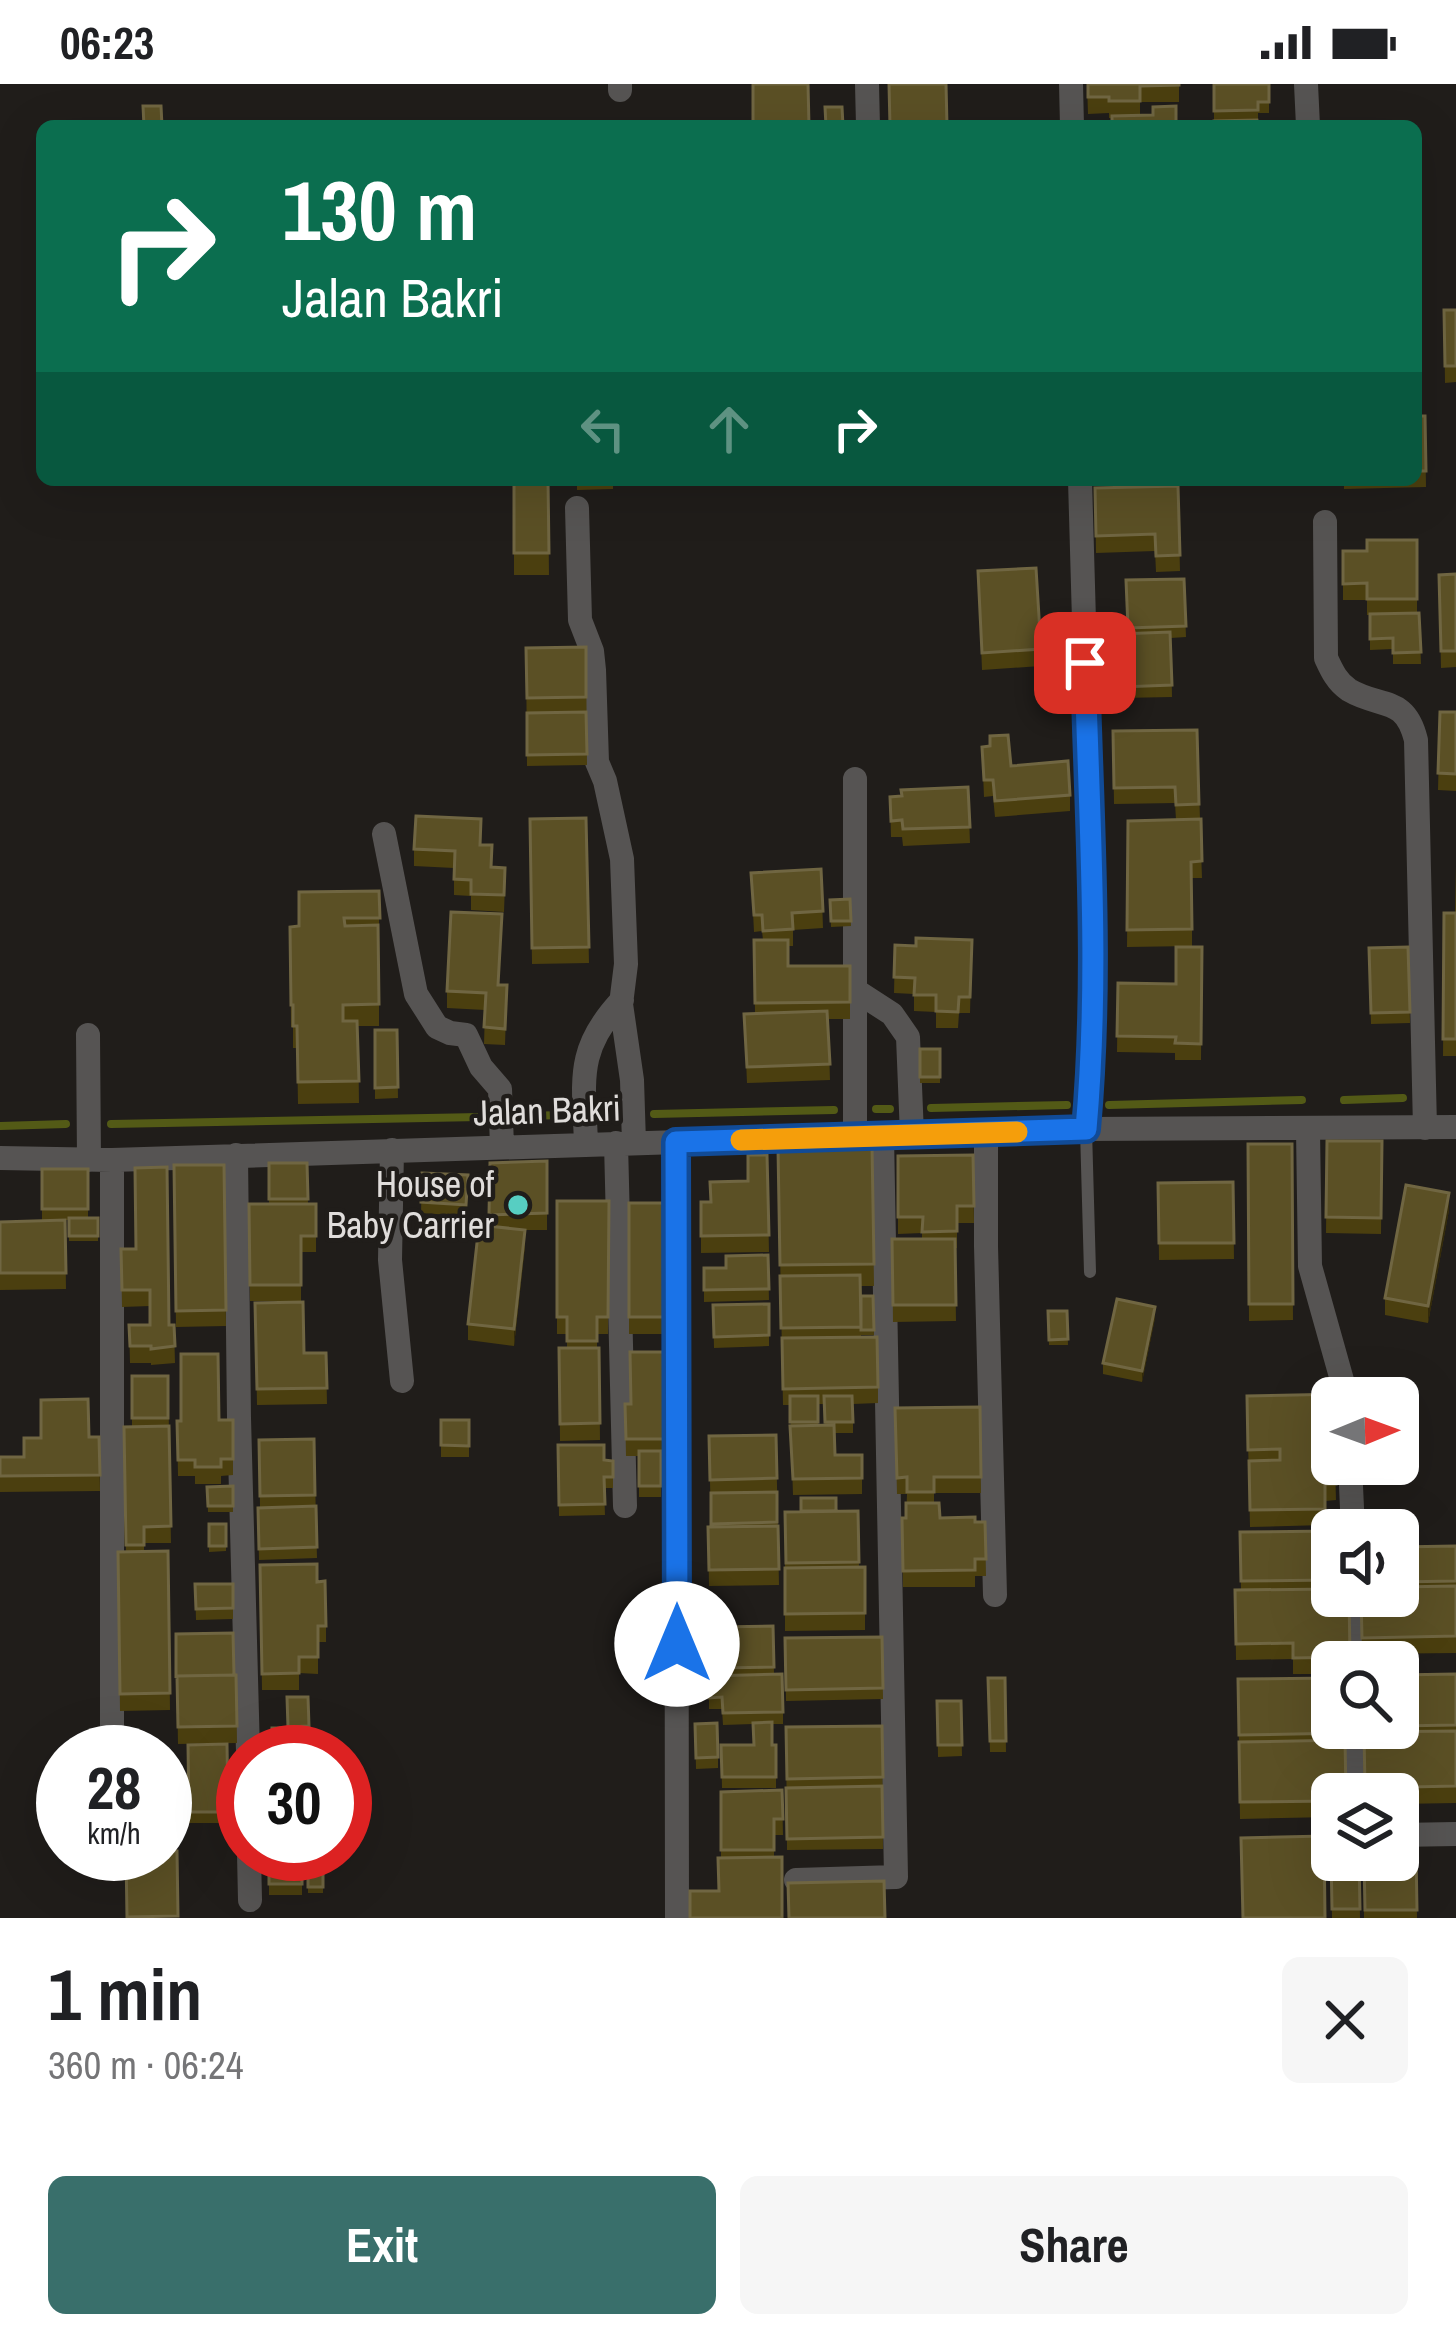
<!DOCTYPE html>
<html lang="en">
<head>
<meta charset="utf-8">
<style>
  :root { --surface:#fff; --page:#f6f6f6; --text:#202124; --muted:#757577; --accent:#396f6b }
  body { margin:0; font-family:"Archivo Narrow",sans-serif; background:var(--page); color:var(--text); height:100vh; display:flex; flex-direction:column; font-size:45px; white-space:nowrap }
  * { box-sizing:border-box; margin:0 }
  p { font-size:39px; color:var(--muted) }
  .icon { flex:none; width:66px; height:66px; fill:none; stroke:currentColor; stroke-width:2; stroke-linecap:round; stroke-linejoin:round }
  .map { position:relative; height:1834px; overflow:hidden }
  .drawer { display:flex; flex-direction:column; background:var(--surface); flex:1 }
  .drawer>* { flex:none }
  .hud { position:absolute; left:36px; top:36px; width:1386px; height:366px; border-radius:18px; box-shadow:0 12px 48px #0002; background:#0b6e4f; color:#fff; overflow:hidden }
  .needle { width:78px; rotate:89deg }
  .tools { position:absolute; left:1311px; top:1293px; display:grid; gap:24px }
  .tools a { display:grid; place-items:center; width:108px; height:108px; border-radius:18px; background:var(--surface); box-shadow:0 12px 48px #0002; font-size:60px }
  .speed { position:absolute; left:36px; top:1641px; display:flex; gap:24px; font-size:60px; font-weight:700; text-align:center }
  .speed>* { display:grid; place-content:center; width:156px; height:156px; border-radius:50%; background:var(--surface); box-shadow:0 12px 48px #0002; line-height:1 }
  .speed small { font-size:30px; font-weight:400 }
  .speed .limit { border:18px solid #d22; background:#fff; color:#111 }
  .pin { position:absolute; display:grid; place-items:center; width:102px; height:102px; color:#fff; margin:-51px; border-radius:24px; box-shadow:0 6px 18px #0006 }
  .me { position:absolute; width:132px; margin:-66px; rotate:0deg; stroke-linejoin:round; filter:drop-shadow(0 0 9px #0008) }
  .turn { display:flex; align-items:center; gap:42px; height:252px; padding:0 48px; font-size:54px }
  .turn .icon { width:156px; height:156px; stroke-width:2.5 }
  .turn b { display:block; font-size:84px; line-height:102px }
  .lanes { display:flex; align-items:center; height:114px; padding:0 48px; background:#0003; justify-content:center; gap:60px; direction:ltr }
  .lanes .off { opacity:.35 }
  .round { display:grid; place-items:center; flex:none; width:126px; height:126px; border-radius:18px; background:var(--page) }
  .summary { display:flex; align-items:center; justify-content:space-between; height:204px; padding:0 48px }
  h1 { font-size:72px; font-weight:700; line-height:90px }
  .primary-button { display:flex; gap:24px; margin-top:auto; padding:24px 48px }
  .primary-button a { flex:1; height:138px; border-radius:18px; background:var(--accent); color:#fff; font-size:48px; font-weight:700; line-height:138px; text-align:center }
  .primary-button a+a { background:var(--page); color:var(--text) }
  .status { display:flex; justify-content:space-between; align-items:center; height:84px; padding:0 60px; background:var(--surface); direction:ltr }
  .status svg { height:33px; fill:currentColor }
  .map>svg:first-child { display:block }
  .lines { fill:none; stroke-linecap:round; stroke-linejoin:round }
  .stream { stroke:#535a16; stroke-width:8 }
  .service { stroke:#565453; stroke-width:12 }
  .minor { stroke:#565453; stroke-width:24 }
  .wall { fill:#4b3f0f; fill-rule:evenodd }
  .shaded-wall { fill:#332a0a }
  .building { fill:#5b5025; stroke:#706642; stroke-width:3 }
  .route-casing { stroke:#114b97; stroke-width:30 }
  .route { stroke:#1a73e8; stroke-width:21 }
  .slow { stroke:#f59e0b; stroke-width:21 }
  .poi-dot { fill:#57cec2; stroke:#201d1a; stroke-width:4.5 }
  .labels { text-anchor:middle; stroke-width:9; stroke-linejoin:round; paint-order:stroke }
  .street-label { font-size:36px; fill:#e0dddb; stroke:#201d1a }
  .poi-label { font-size:36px; fill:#e0dddb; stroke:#201d1a; text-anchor:end }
</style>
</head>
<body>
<div class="status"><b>06:23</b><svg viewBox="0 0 49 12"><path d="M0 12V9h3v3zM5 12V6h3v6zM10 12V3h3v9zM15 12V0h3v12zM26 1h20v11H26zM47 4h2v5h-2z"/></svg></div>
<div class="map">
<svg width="1456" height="1834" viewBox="0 0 1456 1834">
  <rect width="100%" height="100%" fill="#201d1a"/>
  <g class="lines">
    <path class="stream" d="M1344,1016L1403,1014
      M1109,1021L1302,1016
      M931,1024L1067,1021
      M876,1025H890
      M654,1030L834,1026
      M606,1031L612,1030
      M522,1032L564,1031
      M111,1040L480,1033
      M0,1042L66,1040"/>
    <path class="service" d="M1086,1046L1090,1188"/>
    <path class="minor" d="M620,0V6
      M867,0L868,42
      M1071,0L1072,42
      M1306,0L1308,42
      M1080,396L1093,854V970L1086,1045
      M577,424L580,536L592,567L594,586L597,678L605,697L622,775L626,880L621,920L632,996L634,1059
      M1325,438L1326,574C1332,587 1337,598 1349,606C1381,625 1405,611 1416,656L1425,1044
      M384,750L416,910L437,943L450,949L466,951L481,983L500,1005L502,1063
      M855,906L892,930L908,953L912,1051
      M88,951L89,1076
      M1308,1046L1310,1182L1347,1314
      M986,1050V1162L995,1511
      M855,1052V695
      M676,1058L677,1834
      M616,1059L625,1422
      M586,1060C584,996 575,966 622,916
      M392,1066L390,1176L402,1297
      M236,1071L239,1334L248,1668
      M0,1074L112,1076L1086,1045L1456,1043
      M1350,1380L1353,1446
      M1354,1512L1355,1578
      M1355,1644L1356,1710
      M112,1668V1076
      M1398,1751L1456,1750
      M249,1770L250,1816
      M796,1796L896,1793L882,1052"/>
  </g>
  <path class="wall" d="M1087,0H1179V18H1140V31L1176,42L1109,34V29L1088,30Z
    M1214,0H1269V29H1258V42H1214Z
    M1444,226H1456V298L1445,299Z
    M1416,332H1425L1426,403L1344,405V396H1416Z
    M514,396H548L549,491H514Z
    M577,396H613V405L577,406Z
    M1178,402L1180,487L1156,488L1155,467L1096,469L1095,404Z
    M1417,456V529H1419L1421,580H1393V565L1370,566V531H1367V516H1343V467H1367Z
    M978,487L1041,565V582L982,586Z
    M1456,490V583L1441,584L1439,491Z
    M1184,495L1186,553L1171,554L1172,613L1121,614L1119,550L1127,549L1126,496Z
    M586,563L587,681L527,682L526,564Z
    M1440,628H1456V707L1438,706Z
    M1197,646L1202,794H1192V862L1127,863L1128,737L1176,736L1175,719L1114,720L1113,647Z
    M982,663L1011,682L1070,711V727L995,733L993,712L984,713Z
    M968,703L970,759L903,762L902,753H891L890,713Z
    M586,734L589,879L532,880L530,735Z
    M481,761L492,783L505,800L504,828L471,826V812L454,811V784L414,782V765Z
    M1456,782V972H1443L1444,829H1455Z
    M821,785L823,844L793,846V862H788V882H850V935H828L830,996L747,999L744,930H755L754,856H763L762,847L754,848L751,789Z
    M379,807V942H358L359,1019L298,1020L297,964H293V943H291L290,843L299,842Z
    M850,815L851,842L831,843L830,816Z
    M972,856L970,929H959L958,944H936V928L914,927V910L894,909L895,861L916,862Z
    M1202,863L1201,976H1175V969L1117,968L1118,899L1176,900Z
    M1408,863L1410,939L1371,940L1369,864Z
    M499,901H507L505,961L484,960L485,926L447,924V907Z
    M375,946H397L398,1014L375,1015Z
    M920,965H940V999H920Z
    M1327,1057H1382L1381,1150L1326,1149Z
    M1248,1060H1292L1293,1236L1249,1237Z
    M872,1062L874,1202H861V1212H873L874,1251H861V1253L878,1303V1319L853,1320V1349H834L835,1371H862V1410L793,1411L790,1321H783L778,1064ZM818,1320H824L825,1341H818Z
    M767,1071L769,1168L701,1169V1118H711L748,1097Z
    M973,1071L974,1139H957V1164H955L956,1237L893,1238L892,1155H922V1149L898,1150V1072Z
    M547,1077V1146H525V1162L514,1262L468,1256V1240L489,1142L490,1079Z
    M269,1079H307L308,1120H316V1168H301V1217H250L249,1120H269Z
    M174,1081H224L226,1242L176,1243Z
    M42,1085H88V1134H98V1157H69V1136H42Z
    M422,1089L468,1091L466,1132L421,1129Z
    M1233,1098L1234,1175L1159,1176L1158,1099Z
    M557,1117H609L608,1250H597V1264H599L600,1356L560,1357L559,1264H567V1250H557Z
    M629,1119H664V1250H629Z
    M1449,1126L1428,1239L1385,1231V1214Z
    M65,1136L66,1205L0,1206V1138Z
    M121,1165H136L169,1241H174L175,1279L151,1281V1279H130L129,1241H150V1222L122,1223Z
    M768,1171L769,1216L704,1218V1184H726Z
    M255,1219L304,1269H326L327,1320L257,1321Z
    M769,1220V1262L714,1264L713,1221Z
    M1048,1227H1067L1068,1261H1049Z
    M1155,1234L1142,1298L1103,1290V1279Z
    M664,1268L666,1371H661V1413H639V1372H626L625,1320H631Z
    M132,1292H168L171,1459H144V1468L168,1467L170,1626L120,1627L118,1468H126L124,1343H132Z
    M1247,1312L1332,1380H1344L1335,1381L1336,1416L1325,1417V1441L1250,1443Z
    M980,1323L981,1409H934V1419L940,1434L985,1438L986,1492H975V1503H903L902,1434H906L907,1410H897L895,1324Z
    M233,1336V1391L221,1392V1400H195V1392H178L177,1337Z
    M441,1336H469V1373H441Z
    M776,1351L779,1501L709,1502L708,1443H711L709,1352Z
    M89,1353H99L100,1407L0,1408V1373H24Z
    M314,1355L317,1474L259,1476L258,1435L260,1424L259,1356Z
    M558,1361L604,1376L613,1377V1404H604L605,1431L559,1432Z
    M233,1402V1428H208L207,1403Z
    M858,1427L859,1483H865V1546L785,1547V1428Z
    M209,1440H226V1467L209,1468Z
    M1332,1447V1512H1349L1350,1578H1332V1590H1293V1575L1236,1576L1235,1506H1241L1240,1448Z
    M1456,1462V1569L1362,1570L1361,1512H1398V1463Z
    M260,1481L317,1498L326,1542V1558H318V1590L299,1589V1606H262Z
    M195,1500H233V1535L196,1536Z
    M773,1542L774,1590L783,1628V1640H772V1661H776V1704H722L721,1661H754L753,1640L723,1641L722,1625H709V1592H719L718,1543Z
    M176,1550L236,1591L237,1659L178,1660Z
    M882,1553L883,1615L786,1617L785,1554Z
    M1456,1590V1719L1398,1720V1710H1364L1363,1644H1398V1591Z
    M988,1594H1005L1006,1668H990Z
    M1238,1595L1346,1644V1710H1332V1733L1240,1735Z
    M287,1613H308L309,1648H292V1660L305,1659V1668L272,1666V1644H288Z
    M937,1617H961L962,1672L938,1673Z
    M695,1640L718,1673V1684L696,1685Z
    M882,1642L883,1765L787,1766L786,1643Z
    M227,1660L228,1739H189L188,1661Z
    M782,1706L783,1751H774V1773L721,1774V1708Z
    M1416,1768L1417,1834H1364V1776Z
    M1331,1770L1359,1776L1360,1834H1332Z
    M269,1771H302V1811H269Z
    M308,1781H323V1809H308Z"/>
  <path class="shaded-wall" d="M1449,1109V1126L1428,1239V1222Z
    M525,1146V1162L514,1262V1245Z
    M1155,1223V1234L1142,1298V1287Z"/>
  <path class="building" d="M753,0H808L809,42H753Z
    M889,0H946L947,42H890Z
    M1088,0H1179V1L1140,2V17H1109V13H1088Z
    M1214,0H1269V18H1258V26L1214,27Z
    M143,22H161L162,42H144Z
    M1176,22V42H1112V32L1153,31V23Z
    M825,23H842L843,42H826Z
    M1257,36L1258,42H1214V37Z
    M1444,226H1456V282H1445Z
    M1416,332H1425L1426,387H1416Z
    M514,396H548L549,469H514Z
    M1178,402L1180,471L1156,472L1155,450L1096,452L1095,404Z
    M1367,456H1417V515H1367V499L1343,500V467H1367Z
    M1036,484L1041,565L982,569L978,487Z
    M1456,490V567H1441L1439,491Z
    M1184,495L1186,542L1128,544L1126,496Z
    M1419,529L1421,568L1393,569V554L1370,555V530Z
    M1170,548L1172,601L1121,603L1119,550Z
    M586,563V613L527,614L526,564Z
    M586,628L587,670L527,671V629Z
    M1440,628H1456V690L1438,689Z
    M1197,646L1199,720L1176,721L1175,703L1114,704L1113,647Z
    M1008,651L1011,682L1068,677L1070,711L995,717L993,696H984L982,663L990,662V652Z
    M968,703L970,743L903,745L902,736L891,737L890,713L902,712L901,706Z
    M416,732L481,735L480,761H492L491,783L505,784L504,811L471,810V796L454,795L455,767L414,765Z
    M586,734L589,863L532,864L530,735Z
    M1201,735L1202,777L1191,778L1192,845L1127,846L1128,737Z
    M821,785L823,827L792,829L793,845L763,847L762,831H754L751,789Z
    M379,807L380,834H344L345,842L378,841L379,920L343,921V937H357L359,997L298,998L297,942H293V921H291L290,843L299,842V808Z
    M850,815L851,837H831L830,816Z
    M451,828L502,830L498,901H507L505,945L484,943L486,909L447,907Z
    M1444,829H1456V955H1443Z
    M916,854L972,856L970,913H959L958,928L936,927V911H914L915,894L894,893L895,861L916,862Z
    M754,856H788V882H850V918L755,919Z
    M1176,863H1202L1201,960L1175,959L1176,953L1117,952L1118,899L1176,900Z
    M1408,863L1410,928L1371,929L1369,864Z
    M827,927L830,980L747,983L744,930Z
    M375,946H397L398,1003L375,1004Z
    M920,965H940V993H920Z
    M1327,1057H1382L1381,1134L1326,1133Z
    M1248,1060H1292L1293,1220H1249Z
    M872,1062L874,1180L780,1181L778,1064Z
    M748,1071H767L769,1151L701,1152V1118H711L710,1098L748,1097Z
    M973,1071L974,1122H957V1147L922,1148L923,1133H898V1072Z
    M547,1077V1129L489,1131L490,1079Z
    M269,1079H307L308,1115H269Z
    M174,1081H224L226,1226L176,1227Z
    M167,1083L169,1241H174L175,1262L151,1265V1262H130L129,1241H150V1206H122L121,1165H136L135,1084Z
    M42,1085H88V1125H42Z
    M422,1089L468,1091L466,1121L421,1118Z
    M1233,1098L1234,1159H1159L1158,1099Z
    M1406,1101L1449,1109L1428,1222L1385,1214Z
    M557,1117H609L608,1233H597V1257H567V1233H557Z
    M629,1119H664V1233H629Z
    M249,1120H316V1152H301V1201H250Z
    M69,1134H98V1152H69Z
    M65,1136L66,1189H0V1138Z
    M479,1141L525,1146L514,1245L468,1240Z
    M892,1155H955L956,1221H893Z
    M768,1171L769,1205L704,1206V1184H726V1172Z
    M860,1191L861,1243L781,1244L780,1192Z
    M861,1212H873L874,1246H861Z
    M1117,1215L1155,1223L1142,1287L1103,1279Z
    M303,1218L304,1269H326L327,1304L257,1305L255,1219Z
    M769,1220V1251L714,1253L713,1221Z
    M1048,1227H1067L1068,1255L1049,1256Z
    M877,1253L878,1303L783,1305L782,1254Z
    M559,1264H599L600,1339L560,1340Z
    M630,1268H664L666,1355H626L625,1320H631Z
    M181,1270H218L219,1336H233V1375H221V1383H195V1376H178L177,1337H181Z
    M132,1292H168V1334H132Z
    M1343,1310V1314H1332V1380H1335L1336,1400H1325V1425L1250,1426L1249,1377L1280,1376V1365L1248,1366L1247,1312Z
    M790,1312H818V1338H790Z
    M824,1312H852L853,1338H825Z
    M88,1315L89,1353H99L100,1391L0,1392V1373H24V1354H41V1316Z
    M980,1323L981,1393H934V1408H907V1393L897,1394L895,1324Z
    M441,1336H469V1362L441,1361Z
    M834,1341L835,1371H862V1394L793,1395L790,1342Z
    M169,1342L171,1442L144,1443V1461H126L124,1343Z
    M776,1351L777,1394L710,1396L709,1352Z
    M314,1355L315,1411L260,1412L259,1356Z
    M558,1361H604V1376L613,1377V1393H604L605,1420L559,1421Z
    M639,1367H661V1402H639Z
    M233,1402V1422H208L207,1403Z
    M777,1408V1438L711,1440V1409Z
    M801,1414H836V1427H801Z
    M906,1419H939L940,1434L975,1433V1438H985L986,1475H975V1486L903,1487L902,1434H906Z
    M316,1422L317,1463L259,1465L258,1424Z
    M858,1427L859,1478L786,1479L785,1428Z
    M209,1440H226V1462H209Z
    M778,1442L779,1485L709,1486L708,1443Z
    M1332,1447V1496L1241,1497L1240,1448Z
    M1456,1462V1497L1398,1498V1463Z
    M168,1467L170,1609L120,1610L118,1468Z
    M317,1480V1498L325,1497L326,1542H318V1573H299V1589L262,1590L260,1481Z
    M865,1483V1529L785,1530V1484Z
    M195,1500H233V1524L196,1525Z
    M1456,1502V1552L1362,1554L1361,1512H1398V1503Z
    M1332,1505V1512H1349L1350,1573L1293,1574V1559L1236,1560L1235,1506Z
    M773,1542L774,1583L719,1584L718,1543Z
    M233,1549L234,1591L177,1592L176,1594V1550Z
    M882,1553L883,1604L786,1606L785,1554Z
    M782,1590L783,1628L723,1629L722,1613L709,1614V1592Z
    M1456,1590V1641L1398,1642V1591Z
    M236,1591L237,1642L178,1643L177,1592Z
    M988,1594H1005L1006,1657H990Z
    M1332,1594V1644H1346V1649L1239,1651L1238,1595Z
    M287,1613H308L309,1642L288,1643Z
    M937,1617H961L962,1661H938Z
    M772,1638V1661H776V1693H722L721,1661H754L753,1639Z
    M717,1639L718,1673L696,1674L695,1640Z
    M882,1642L883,1693L787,1695L786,1643Z
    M272,1644H292V1660L272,1661Z
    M1456,1647V1702L1365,1704L1364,1648Z
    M1345,1656L1346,1710H1332V1717L1240,1718L1239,1658Z
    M305,1659V1668H272V1660Z
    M227,1660L228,1728H189L188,1661Z
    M882,1702L883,1753L787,1755L786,1704Z
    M782,1706L783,1735H774V1766H721V1708Z
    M1324,1752L1325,1834H1243L1241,1754Z
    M165,1767H177L178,1832L127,1833L126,1770H165Z
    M1398,1768H1416L1417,1826H1365L1364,1776H1398Z
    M1331,1770L1332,1776H1359L1360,1825H1332Z
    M269,1771H302V1800H269Z
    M782,1773V1834H690V1807H719L718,1774Z
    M308,1781H323V1803H308Z
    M884,1797L885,1834H789L788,1799Z"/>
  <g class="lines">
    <defs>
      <path id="route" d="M677,1560L676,1058L1086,1045C1100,890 1089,735 1085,579"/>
    </defs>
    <use href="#route" class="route-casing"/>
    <use href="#route" class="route"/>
    <path class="slow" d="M741,1056L1017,1048"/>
  </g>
  <circle class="poi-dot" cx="518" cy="1121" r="12"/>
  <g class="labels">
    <g class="street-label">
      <text transform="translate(547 1026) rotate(-2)" y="13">Jalan Bakri</text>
    </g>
    <g class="poi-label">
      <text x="494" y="1113">House of<tspan x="494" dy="41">Baby Carrier</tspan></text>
    </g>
  </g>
</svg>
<div class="tools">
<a><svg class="needle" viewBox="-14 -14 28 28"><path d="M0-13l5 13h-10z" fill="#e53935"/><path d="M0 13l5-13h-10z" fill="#757577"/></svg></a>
<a><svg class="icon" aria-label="sound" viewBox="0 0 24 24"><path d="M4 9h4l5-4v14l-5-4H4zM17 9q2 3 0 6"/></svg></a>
<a><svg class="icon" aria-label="search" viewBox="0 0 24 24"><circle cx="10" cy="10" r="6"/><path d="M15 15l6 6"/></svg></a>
<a><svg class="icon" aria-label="layers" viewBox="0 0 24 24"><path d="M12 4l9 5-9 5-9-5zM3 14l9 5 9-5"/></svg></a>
</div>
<div class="speed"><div>28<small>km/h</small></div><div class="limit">30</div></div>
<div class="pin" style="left:1085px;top:579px;background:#d93025"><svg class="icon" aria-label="arrive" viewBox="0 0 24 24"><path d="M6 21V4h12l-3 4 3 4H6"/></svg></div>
<svg class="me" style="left:677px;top:1560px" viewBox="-20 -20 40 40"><circle r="19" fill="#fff"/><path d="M0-13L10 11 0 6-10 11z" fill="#1a73e8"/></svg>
<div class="hud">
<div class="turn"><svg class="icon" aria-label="right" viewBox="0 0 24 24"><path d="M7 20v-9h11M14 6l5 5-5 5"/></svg><div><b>130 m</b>Jalan Bakri</div></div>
<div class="lanes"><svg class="icon off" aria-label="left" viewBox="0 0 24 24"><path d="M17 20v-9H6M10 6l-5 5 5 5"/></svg><svg class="icon off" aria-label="ahead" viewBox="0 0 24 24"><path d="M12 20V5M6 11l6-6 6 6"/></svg><svg class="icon" aria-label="right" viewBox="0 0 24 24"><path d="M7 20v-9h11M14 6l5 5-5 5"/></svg></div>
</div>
</div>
<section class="drawer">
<div class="summary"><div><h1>1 min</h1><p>360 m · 06:24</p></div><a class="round"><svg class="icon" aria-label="close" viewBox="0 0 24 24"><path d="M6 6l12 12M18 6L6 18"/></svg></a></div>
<div class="primary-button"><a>Exit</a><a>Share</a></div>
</section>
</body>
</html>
